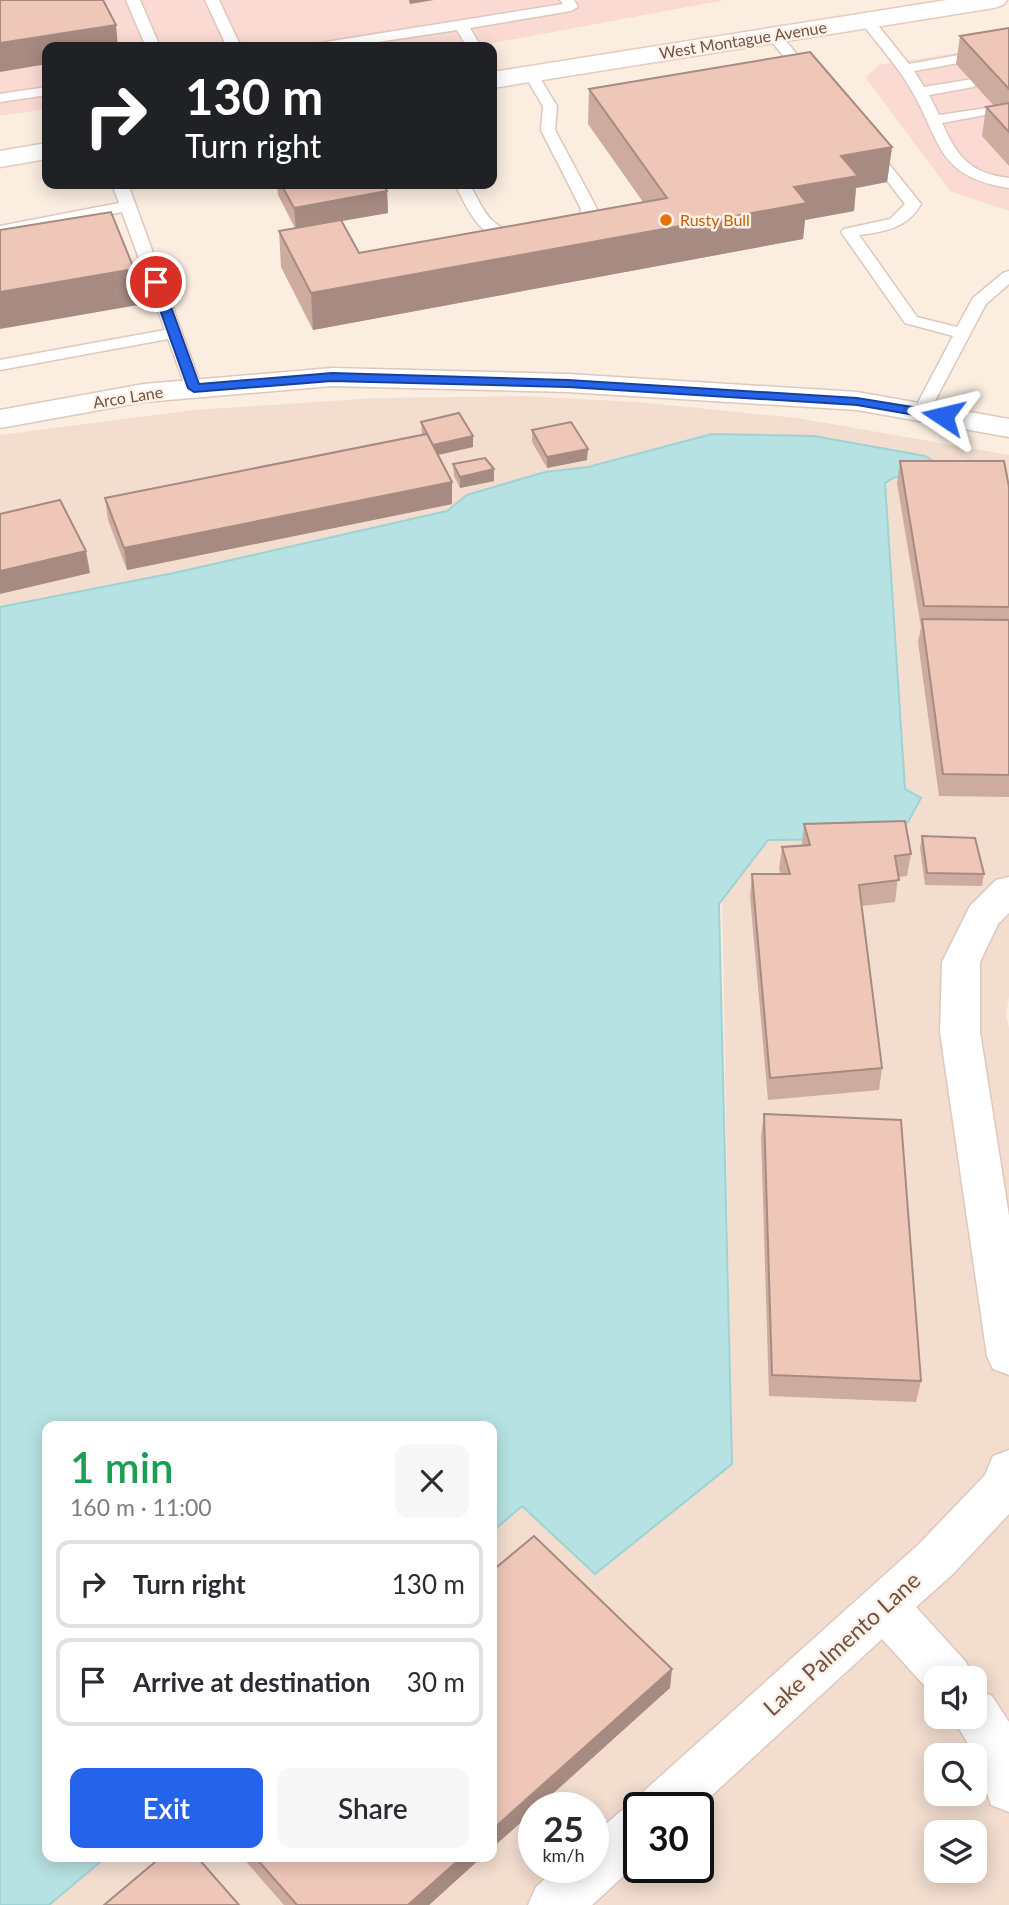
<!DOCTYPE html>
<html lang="en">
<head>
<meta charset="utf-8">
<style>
  :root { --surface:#fff; --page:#f7f7f7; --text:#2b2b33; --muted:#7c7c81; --line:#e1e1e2; --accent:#2563eb }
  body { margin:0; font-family:Lato,sans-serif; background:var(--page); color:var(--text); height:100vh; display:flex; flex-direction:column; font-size:26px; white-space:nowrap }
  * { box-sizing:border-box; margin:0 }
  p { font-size:23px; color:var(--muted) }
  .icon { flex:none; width:38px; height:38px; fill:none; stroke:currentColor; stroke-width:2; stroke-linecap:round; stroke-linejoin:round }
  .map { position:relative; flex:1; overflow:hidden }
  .panel { position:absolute; left:42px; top:1421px; width:455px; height:441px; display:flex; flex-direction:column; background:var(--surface); border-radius:14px; box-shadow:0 4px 18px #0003 }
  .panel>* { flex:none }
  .top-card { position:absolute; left:42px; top:42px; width:455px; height:147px; border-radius:14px; box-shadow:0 4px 18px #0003; background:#202124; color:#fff; overflow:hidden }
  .controls { position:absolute; left:924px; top:1666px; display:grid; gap:14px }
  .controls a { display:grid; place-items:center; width:63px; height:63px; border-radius:14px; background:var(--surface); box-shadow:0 4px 18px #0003; font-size:35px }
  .speed { position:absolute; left:518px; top:1792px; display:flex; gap:14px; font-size:35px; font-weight:700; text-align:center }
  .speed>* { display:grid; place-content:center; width:91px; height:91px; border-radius:50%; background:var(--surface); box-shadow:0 4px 18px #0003; line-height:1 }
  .speed small { font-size:18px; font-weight:400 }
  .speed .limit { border:4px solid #111; border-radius:10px; background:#fff; color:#111 }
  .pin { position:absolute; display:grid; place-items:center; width:60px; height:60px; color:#fff; margin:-30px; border:4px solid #fff; border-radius:50%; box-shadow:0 2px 7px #0007 }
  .me { position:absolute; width:77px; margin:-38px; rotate:280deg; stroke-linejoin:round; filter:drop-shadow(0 0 5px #0008) }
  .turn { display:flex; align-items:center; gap:24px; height:147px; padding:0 28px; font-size:32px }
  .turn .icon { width:91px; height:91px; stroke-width:2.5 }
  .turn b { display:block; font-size:49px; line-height:60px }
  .round { display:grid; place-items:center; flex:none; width:74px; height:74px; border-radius:14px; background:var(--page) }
  .headline { display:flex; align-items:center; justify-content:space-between; height:119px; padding:0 28px }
  h1 { font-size:42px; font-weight:600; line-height:52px; color:#1e9e55 }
  .primary-button { display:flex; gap:14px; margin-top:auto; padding:14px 28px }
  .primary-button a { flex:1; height:80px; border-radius:14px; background:var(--accent); color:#fff; font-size:28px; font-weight:600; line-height:80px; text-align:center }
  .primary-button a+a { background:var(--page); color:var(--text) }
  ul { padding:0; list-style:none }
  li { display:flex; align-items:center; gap:21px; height:88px; margin:0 14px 10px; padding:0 14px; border:4px solid var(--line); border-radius:14px }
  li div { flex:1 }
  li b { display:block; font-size:26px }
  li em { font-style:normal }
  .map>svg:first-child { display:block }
  .residential { fill:#f2ddcf; fill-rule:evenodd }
  .commercial { fill:#fbdad4 }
  .water { fill:#b6e2e3; stroke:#9dd3d4; stroke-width:2 }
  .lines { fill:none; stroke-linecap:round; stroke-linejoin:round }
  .service-casing { stroke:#dec8bd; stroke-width:3 }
  .minor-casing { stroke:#dec8bd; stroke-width:3 }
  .secondary-casing { stroke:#e5cabd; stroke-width:3 }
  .service { fill:#fff; fill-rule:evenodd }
  .minor { fill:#fff; fill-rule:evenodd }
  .secondary { fill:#fff; fill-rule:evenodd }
  .wall { fill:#ceab9f }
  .shaded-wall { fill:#a78b82 }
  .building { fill:#efc7b9; stroke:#a78b82; stroke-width:2 }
  .route { fill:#2563eb; stroke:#184099; stroke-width:2 }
  .food-dot { fill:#e8710a; stroke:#fef1e6; stroke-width:2.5 }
  .labels { text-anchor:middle; stroke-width:5; stroke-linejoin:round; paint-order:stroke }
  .far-street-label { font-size:16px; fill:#705249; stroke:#fef1e6 }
  .far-food-label { font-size:16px; fill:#c56008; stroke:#fef1e6; text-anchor:start }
  .near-street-label { font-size:23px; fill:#705249; stroke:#fef1e6 }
</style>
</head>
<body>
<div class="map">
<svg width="1009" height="1905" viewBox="0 0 1009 1905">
  <rect width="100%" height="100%" fill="#fbede0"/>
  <path class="residential" d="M519,396L637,402L797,418L1009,455V996L1006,1015L1009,1028V1905H49L106,1857H492V1532L522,1506L732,1464L722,899L768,840L880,839L908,822L920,799L905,790L885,482L895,477L954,475L925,456L814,436L712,434L588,467L545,472L467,495L447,511L174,573L0,607V435L194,410L378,398ZM936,1678H975V1717H936ZM936,1755H975V1794H936ZM534,1808H593V1867H534ZM639,1808H698V1867H639ZM936,1832H975V1871H936Z"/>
  <path class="commercial" d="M0,0H725L471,47H47V109L0,116Z
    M1009,45V211L950,191L866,78L878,65Z"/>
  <path class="water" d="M712,434L814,436L925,456L956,475L895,477L885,483L905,789L921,798L908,822L880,839L768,840L719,904L732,1464L595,1574L522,1506L492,1532V1426H47V1857H106L49,1905H0V607L174,573L447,511L467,495L545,472L588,467Z"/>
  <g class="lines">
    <defs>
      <path id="service" d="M126,0H140L160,47H146Z
        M205,0H219L241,47H227Z
        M560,0H574L578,7L571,11L470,28L481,47H467L457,30L345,47H313L320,43L563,4Z
        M867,17L872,18L909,64L1009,46V54L914,71L924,87L973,79L980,83L973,87L929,95L939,115L1001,106L1003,109L1001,112L942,123C958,158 970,173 1009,178V188C934,176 942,140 909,86C895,63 877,43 860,21Z
        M774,32L779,33L814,74V80H804L769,39L767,36Z
        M530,69L535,70L557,106L555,130L597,209L592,223L568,234L560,229L580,218L581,209L541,130L543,106L523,73Z
        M47,87V95L0,102V94Z
        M872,148L877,149L921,204C908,228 884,232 859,235L917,317L957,327L973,298L1003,273L1009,271V284L986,304L929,412L921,417L913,412L953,336L905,323L841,232L844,229L890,219L905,204L865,152Z
        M112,184H128L202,388L200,392L194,393L186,388L168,339L0,370V360L165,330L122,212L0,236V226L119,203Z
        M455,184H469C486,212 486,225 520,234L523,237L520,240C485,249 467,209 455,184Z"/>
      <path id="minor" d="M332,368L568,374L857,392L1009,419V437L857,410L568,392L332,386L144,402L0,428V410L144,384Z
        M1009,877V913L998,924L980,962V1032L1009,1216V1375L993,1369L987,1356L940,1032L942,962L970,906L996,880Z
        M1009,1450V1514L953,1574L916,1607L966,1662L973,1678H936V1696L932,1694L882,1639L698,1808H639V1862L592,1905H528L536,1887L558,1867H593V1835L621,1811L639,1804L644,1791L919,1544L985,1475L993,1456Z
        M975,1689L992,1696L1009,1722V1812L991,1805L975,1755L952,1717H975Z"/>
      <path id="secondary" d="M947,0H1007L1003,5L994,8L492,88V72Z
        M47,143V159L0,167V151Z"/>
    </defs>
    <use href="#service" class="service-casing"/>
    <use href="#minor" class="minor-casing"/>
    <use href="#secondary" class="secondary-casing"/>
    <use href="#service" class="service"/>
    <use href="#minor" class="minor"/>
    <use href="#secondary" class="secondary"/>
  </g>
  <path class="wall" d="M1009,28V166L982,136L986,107L994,106L956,64L960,36Z
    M589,89L892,147L887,182L856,188L854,211L805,220L803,239L313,330L281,267L279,231L295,228L278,195L277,184H383L387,191L388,213L341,221L359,253L643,202L588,124Z
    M421,422L473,436V447L438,455L452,504L127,570L108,520L105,498L422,435Z
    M532,430L587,460L547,468L532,442Z
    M900,461L1009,487V797L939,796L918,642L921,627L897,483Z
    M453,464L494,481L460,488L454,476Z
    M804,824L911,854L907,876L898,877L895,902L862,906L882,1068L879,1090L768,1100L750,896L752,874H781L779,869L782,847L802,846Z
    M922,836L984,874L982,886L925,885L920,848Z
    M764,1114L921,1381L916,1402L769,1396L761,1136Z
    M242,1857H482L429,1905H284Z"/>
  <path class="shaded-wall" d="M409,0H434L410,4Z
    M116,25L118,47H47V64L0,72V43Z
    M892,147L887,182L856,188L854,211L805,220L803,239L313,330L311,293L794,187L841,156Z
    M387,191L388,213L296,229L294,208Z
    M134,269L138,305L0,329V292Z
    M473,436V447L433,456V445Z
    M588,449L587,460L547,468V457Z
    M494,469V481L460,488V477Z
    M452,482V504L127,570L124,548Z
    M86,551L90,573L0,594V571Z
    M672,1669L670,1688L537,1808H534V1811L492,1848V1830Z
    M462,1857H482L429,1905H408Z"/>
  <path class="building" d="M0,0H103L116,25L0,43Z
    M1009,28V89L960,36Z
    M810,52L892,147L841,156L858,176L794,187L807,203L311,293L279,231L341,220L359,253L667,198L589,89Z
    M1009,103V132L986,107Z
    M281,184H383L387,191L294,208Z
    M111,212L134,269L0,292V230Z
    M459,413L473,436L433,445L421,422Z
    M571,422L588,449L547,457L532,430Z
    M427,434L452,482L124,548L105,498Z
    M485,458L494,469L460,477L453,464Z
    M900,461H1004L1009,487V607L924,606Z
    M60,500L86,551L0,571V514Z
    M922,619L1009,620V775L943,774Z
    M905,821L911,854L895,856L899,880L859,885L882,1068L770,1078L752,874H790L782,847L810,845L804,824Z
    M922,836L975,838L984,874L927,873Z
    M764,1114L901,1120L921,1381L772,1375Z
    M534,1536L672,1669L492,1830V1571Z
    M161,1857H197L239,1905H104Z
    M255,1857H462L408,1905H297Z"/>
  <path class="route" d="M156,279L162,282L199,384L332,373L568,380L857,398L943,412L949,416L943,420L857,405L568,387L332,381L194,392L188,388L150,282Z"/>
  <circle class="food-dot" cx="666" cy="220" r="7"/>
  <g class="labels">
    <g class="far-street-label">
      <text transform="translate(743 40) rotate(-9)" y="6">West Montague Avenue</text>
      <text transform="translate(128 397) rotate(-9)" y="6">Arco Lane</text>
    </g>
    <g class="far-food-label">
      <text x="680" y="226">Rusty Bull</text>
    </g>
    <g class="near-street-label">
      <text transform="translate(842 1644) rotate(-42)" y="8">Lake Palmento Lane</text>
    </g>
  </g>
</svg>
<div class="controls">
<a><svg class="icon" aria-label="sound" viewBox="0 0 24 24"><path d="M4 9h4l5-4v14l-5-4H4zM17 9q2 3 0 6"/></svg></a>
<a><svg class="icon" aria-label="search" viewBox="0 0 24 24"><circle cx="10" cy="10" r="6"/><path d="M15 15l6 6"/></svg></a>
<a><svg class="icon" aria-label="layers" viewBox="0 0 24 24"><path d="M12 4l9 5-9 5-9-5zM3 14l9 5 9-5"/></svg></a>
</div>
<div class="speed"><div>25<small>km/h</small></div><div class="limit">30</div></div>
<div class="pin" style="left:156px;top:282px;background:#d93025"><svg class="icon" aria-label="arrive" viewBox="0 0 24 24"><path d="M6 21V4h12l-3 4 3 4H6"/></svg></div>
<svg class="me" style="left:943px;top:416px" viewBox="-20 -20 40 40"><path d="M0-17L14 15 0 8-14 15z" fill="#2563eb" stroke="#fff" stroke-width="4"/></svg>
<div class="top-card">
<div class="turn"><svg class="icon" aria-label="right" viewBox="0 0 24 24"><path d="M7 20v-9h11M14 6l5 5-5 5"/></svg><div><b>130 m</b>Turn right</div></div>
</div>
<section class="panel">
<div class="headline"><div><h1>1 min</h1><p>160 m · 11:00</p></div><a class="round"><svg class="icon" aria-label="close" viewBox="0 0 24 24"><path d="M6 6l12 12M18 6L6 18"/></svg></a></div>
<ul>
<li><svg class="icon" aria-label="right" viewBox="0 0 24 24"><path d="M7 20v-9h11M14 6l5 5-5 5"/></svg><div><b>Turn right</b></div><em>130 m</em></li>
<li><svg class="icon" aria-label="arrive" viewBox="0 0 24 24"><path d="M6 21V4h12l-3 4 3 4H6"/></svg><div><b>Arrive at destination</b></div><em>30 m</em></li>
</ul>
<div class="primary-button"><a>Exit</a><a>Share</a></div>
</section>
</div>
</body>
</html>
